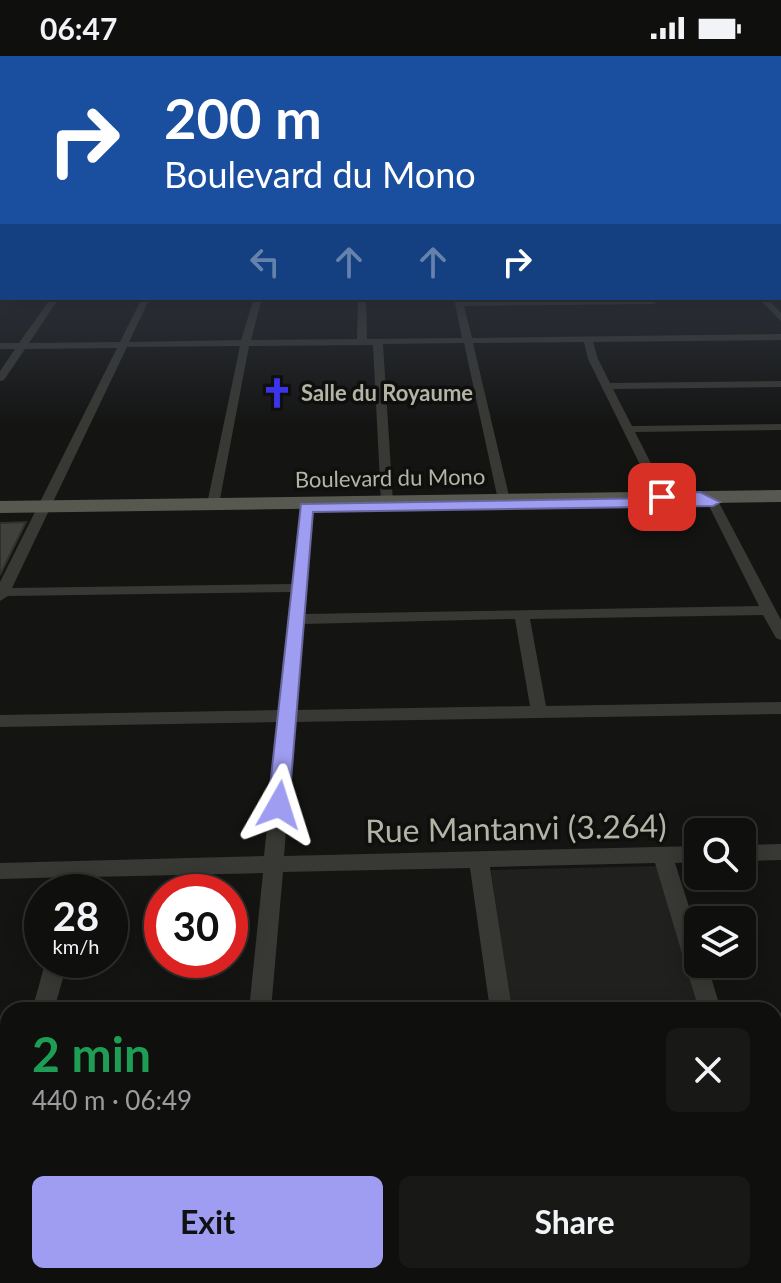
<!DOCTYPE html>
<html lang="en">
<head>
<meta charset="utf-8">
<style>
  :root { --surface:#0f0f0e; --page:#181817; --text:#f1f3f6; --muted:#9b9c9e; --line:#2f2f2e; --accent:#9f9df1 }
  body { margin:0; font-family:Lato,sans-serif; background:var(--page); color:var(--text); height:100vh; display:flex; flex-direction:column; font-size:30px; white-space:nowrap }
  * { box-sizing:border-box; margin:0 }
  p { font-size:26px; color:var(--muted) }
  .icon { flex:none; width:44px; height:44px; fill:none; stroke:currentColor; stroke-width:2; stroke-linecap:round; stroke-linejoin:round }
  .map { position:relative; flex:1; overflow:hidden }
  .sheet { position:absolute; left:0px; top:946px; width:782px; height:282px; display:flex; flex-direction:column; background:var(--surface); border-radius:24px 24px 0 0; box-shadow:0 4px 20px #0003,0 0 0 2px var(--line) }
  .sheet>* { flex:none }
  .banner { position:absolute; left:0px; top:0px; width:782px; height:244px; box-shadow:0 4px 20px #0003,0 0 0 2px var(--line); background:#1a4fa0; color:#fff; overflow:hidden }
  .tools { position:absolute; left:684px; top:762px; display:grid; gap:16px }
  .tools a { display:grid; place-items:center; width:72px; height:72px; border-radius:12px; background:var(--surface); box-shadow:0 4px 20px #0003,0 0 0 2px var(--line); font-size:40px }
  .speed { position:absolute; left:24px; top:818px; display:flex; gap:16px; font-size:40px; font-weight:700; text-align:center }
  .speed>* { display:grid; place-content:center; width:104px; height:104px; border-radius:50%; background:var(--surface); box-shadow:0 4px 20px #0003,0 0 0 2px var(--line); line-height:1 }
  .speed small { font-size:20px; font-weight:400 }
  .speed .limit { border:12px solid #d22; background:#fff; color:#111 }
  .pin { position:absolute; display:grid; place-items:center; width:68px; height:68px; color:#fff; margin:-34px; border-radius:16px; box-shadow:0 4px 12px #0006 }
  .me { position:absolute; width:88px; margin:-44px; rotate:6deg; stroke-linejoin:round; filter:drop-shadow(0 0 6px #0008) }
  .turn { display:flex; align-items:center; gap:28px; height:168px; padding:0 32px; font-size:36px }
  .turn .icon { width:104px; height:104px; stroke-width:2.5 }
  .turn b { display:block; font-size:56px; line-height:68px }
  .lanes { display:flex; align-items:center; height:76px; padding:0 32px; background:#0003; justify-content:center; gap:40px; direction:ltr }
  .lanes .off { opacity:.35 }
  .round { display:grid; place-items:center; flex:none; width:84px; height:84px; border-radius:12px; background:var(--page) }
  .summary { display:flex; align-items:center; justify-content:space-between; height:136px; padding:0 32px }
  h1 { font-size:48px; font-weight:700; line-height:60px; color:#1e9e55 }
  .cta { display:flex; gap:16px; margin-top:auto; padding:16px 32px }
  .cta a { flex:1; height:92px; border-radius:12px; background:var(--accent); color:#111; font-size:32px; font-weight:700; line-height:92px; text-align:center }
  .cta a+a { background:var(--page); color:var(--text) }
  .status { display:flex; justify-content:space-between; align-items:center; height:56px; padding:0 40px; background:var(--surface); direction:ltr }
  .status svg { height:22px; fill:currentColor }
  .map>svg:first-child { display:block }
  .built { fill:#20211f }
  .building { fill:#40413d; stroke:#2f302d; stroke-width:2 }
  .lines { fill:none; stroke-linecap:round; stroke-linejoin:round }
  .minor { fill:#383934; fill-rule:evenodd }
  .primary { fill:#575850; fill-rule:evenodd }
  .route { fill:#9f9df1; stroke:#67669d; stroke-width:2 }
  .labels { text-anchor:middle; stroke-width:7; stroke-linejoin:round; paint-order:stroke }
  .far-poi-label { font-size:22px; font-weight:bold; fill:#b3b4a5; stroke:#0f0f0e; text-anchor:start }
  .far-street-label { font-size:22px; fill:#b3b4a5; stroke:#0f0f0e }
  .near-street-label { font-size:32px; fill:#b3b4a5; stroke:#0f0f0e }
</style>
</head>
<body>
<div class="status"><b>06:47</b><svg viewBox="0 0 49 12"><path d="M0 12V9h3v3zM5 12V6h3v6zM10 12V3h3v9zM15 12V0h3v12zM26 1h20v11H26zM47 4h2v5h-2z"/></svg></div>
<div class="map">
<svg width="781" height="1227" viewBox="0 0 781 1227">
  <rect width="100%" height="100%" fill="#141413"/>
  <path class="built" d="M660,810L700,954H511L491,814Z
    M550,1220H773L775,1227H551Z"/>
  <path class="building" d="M26,466L0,519V467Z"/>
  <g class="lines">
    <path class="minor" d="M0,198H2V201H0Z
      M780,212H781V216H780Z
      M51,242H59L29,287L120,286L142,242H150L129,286L241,284L254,242H262L251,284L357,283L358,242H366L367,283L462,282L454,242H462L463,244L654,242L658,245L654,248L464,250L472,282L781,278V284L593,286L598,303L610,327L781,325V331L613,333L632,370L781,368V374L635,376L668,441L662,445L656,441L588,303L584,286L473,287L510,444L504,448L498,444L464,287L383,288L393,446L387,450L381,446L373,289L249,290L219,448L213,452L207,448L240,290L127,291L12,532L292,528L301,447L307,443L313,447L304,558L759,550L708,448L694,441L700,437L717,443L781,564V584L776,582L763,559L530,563L546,650L781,646V658L295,666L284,800L698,790V806L675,807L698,879V908H707L721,954H699L655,807L490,811L512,954H490L470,812L283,816L271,954H249L263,817L91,821L86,836H66L70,821L0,823V807L264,800L278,666L0,671V659L279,654L291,536L8,540L0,545V526L117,292L25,293L4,324L0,325V315L15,293H0V287H19ZM515,563L530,650L296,654L303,568Z
      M758,242H767L781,257V265Z
      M781,788V804L742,805V789Z
      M46,904H68L54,954H32Z
      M8,1067V1118L0,1121V1071Z
      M774,1154L781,1157V1206L774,1203Z
      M223,1220H251V1227H223Z
      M524,1220H552L553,1227H525Z"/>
    <path class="primary" d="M781,434V446L0,457V445Z"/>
  </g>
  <linearGradient id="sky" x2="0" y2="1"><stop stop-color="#0b0b0a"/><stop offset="0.54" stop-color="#343a44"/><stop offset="1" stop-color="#343a44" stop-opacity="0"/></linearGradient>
  <rect width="781" height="369" fill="url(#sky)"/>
  <path class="route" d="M700,436L720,446L713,450L313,456L289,749L286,755H271L268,749L301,448L655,442L662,437Z"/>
  <defs>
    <symbol id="church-bare" viewBox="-9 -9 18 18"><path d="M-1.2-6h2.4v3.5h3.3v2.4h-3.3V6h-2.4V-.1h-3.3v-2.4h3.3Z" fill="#3b34eb" stroke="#0f0f0e" stroke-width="2.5" paint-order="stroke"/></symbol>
  </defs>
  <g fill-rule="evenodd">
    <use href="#church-bare" x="255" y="315" width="44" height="44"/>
  </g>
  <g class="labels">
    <g class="far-poi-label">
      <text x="301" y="345">Salle du Royaume</text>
    </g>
    <g class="far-street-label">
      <text transform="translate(390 422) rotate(-1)" y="8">Boulevard du Mono</text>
    </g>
    <g class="near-street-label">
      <text transform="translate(516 773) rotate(-1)" y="11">Rue Mantanvi (3.264)</text>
    </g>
  </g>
</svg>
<div class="tools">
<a><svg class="icon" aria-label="search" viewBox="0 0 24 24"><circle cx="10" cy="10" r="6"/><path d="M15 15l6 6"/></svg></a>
<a><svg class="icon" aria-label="layers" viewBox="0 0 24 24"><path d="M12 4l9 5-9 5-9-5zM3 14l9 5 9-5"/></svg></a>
</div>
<div class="speed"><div>28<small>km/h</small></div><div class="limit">30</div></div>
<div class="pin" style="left:662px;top:441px;background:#d93025"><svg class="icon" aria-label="arrive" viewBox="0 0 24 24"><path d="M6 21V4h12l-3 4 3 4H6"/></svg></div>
<svg class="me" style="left:279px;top:749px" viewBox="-20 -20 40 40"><path d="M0-17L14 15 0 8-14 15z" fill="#9f9df1" stroke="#fff" stroke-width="4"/></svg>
<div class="banner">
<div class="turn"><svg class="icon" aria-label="right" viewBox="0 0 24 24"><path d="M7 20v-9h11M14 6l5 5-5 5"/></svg><div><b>200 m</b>Boulevard du Mono</div></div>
<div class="lanes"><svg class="icon off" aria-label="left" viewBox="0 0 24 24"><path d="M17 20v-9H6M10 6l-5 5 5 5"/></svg><svg class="icon off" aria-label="ahead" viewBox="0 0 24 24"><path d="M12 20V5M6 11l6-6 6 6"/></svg><svg class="icon off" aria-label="ahead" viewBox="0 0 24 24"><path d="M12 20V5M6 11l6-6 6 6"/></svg><svg class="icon" aria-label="right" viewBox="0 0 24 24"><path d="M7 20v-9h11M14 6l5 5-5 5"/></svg></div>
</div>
<section class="sheet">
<div class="summary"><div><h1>2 min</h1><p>440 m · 06:49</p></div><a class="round"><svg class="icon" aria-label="close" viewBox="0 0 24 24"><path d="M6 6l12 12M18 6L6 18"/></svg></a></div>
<div class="cta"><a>Exit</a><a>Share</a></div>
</section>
</div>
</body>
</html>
